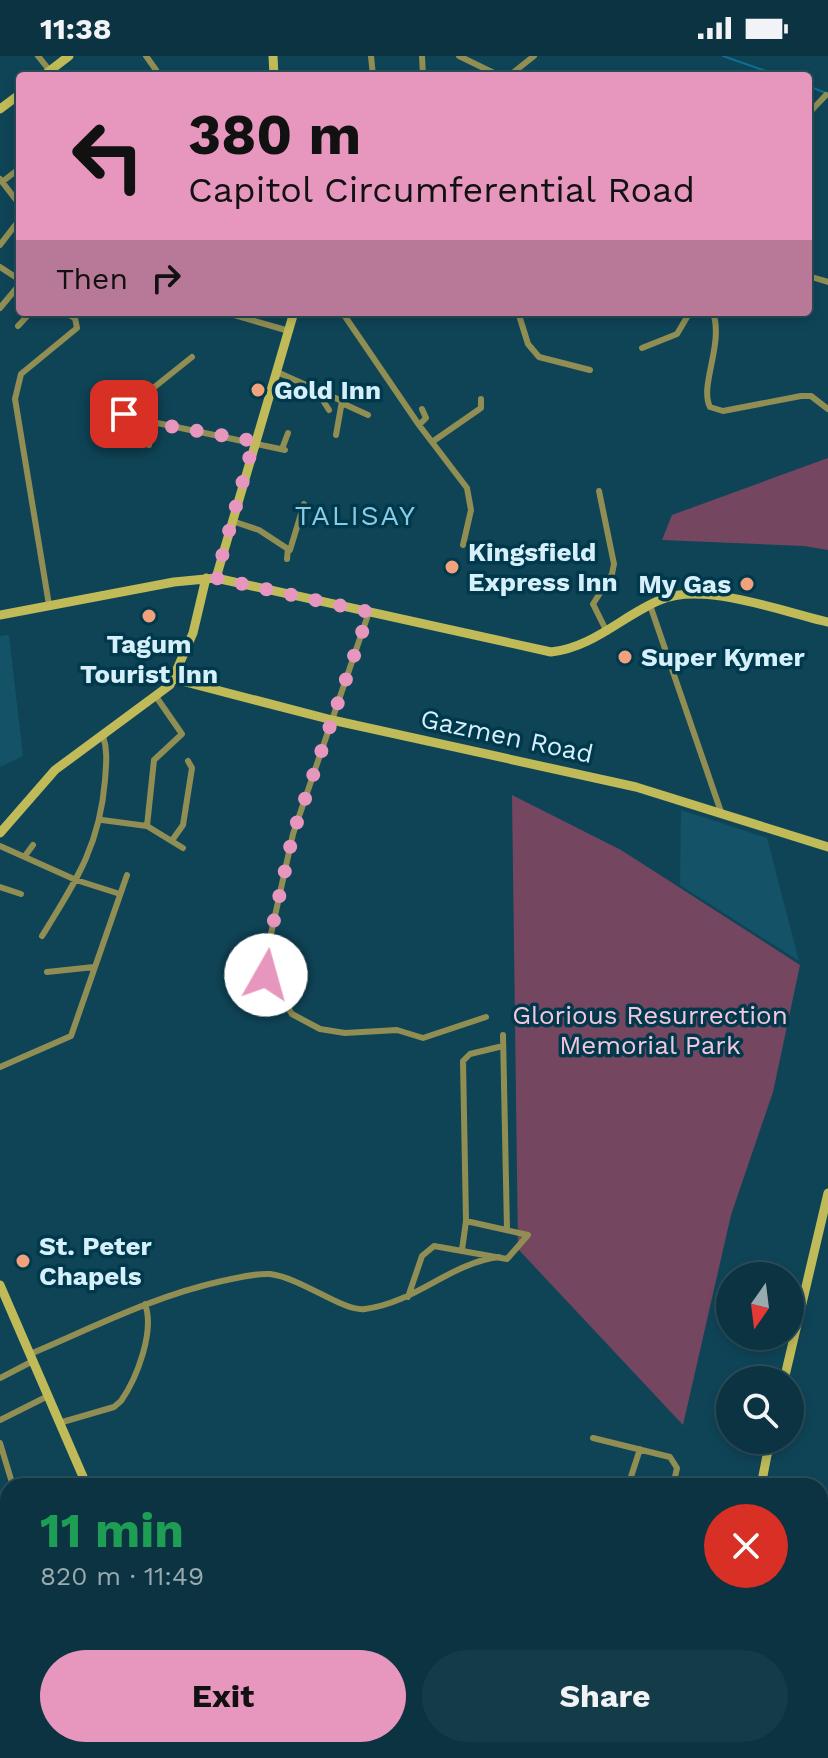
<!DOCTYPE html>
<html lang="en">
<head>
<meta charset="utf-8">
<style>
  :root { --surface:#0b3341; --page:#143b48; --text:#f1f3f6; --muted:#9aaab1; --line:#2b4e5a; --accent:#e797bd }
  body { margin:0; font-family:"Work Sans",sans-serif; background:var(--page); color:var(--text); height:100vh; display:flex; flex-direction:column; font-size:30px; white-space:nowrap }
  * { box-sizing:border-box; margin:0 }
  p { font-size:26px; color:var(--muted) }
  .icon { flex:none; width:44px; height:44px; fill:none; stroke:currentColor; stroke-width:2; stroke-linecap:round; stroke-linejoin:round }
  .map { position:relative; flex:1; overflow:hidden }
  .side { position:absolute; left:0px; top:1422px; width:828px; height:280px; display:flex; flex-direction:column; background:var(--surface); border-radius:24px 24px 0 0; box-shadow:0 4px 12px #0003,0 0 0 2px var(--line) }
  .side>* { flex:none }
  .hud { position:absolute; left:16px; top:16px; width:796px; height:244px; border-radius:8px; box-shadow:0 4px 12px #0003,0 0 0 2px var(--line); background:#e797bd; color:#111; overflow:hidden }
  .needle { width:52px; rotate:194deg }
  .tools { position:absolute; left:716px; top:1206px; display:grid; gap:16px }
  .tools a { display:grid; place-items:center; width:88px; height:88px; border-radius:50%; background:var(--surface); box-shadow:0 4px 12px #0003,0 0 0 2px var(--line); font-size:40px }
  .pin { position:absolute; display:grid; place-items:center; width:68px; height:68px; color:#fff; margin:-34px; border-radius:16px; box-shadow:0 4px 12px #0006 }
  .me { position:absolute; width:88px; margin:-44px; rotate:7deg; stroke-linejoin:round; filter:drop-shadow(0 0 6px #0008) }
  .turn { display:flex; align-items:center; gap:28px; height:168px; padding:0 40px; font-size:36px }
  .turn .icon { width:104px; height:104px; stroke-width:2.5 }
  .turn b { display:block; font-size:56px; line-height:68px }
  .then { display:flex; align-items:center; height:76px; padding:0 40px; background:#0003; gap:16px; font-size:30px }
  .round { display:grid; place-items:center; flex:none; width:84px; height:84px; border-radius:42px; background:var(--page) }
  .overview { display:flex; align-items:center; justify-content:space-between; height:136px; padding:0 40px }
  h1 { font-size:48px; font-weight:700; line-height:60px; color:#1e9e55 }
  .button { display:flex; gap:16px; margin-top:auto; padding:16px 40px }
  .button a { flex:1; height:92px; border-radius:48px; background:var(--accent); color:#111; font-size:32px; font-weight:700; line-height:92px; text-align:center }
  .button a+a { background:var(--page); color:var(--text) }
  .status { display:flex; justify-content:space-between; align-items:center; height:56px; padding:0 40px; background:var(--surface); direction:ltr }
  .status svg { height:22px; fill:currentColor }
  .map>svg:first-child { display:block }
  .built { fill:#145267 }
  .green { fill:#754660 }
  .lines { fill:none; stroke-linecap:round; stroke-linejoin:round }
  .stream { stroke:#0a7190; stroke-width:2 }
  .street { stroke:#918e53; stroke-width:6 }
  .secondary { stroke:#c0bb58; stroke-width:9 }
  .route { stroke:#e797bd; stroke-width:14; stroke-dasharray:0 25.2 }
  .poi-dot { fill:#f1a17b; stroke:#00394b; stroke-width:3 }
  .labels { text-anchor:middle; stroke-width:7; stroke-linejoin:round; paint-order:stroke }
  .poi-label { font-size:26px; font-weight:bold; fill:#d6f0fb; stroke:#00394b; text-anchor:start }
  .street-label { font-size:26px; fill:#d6f0fb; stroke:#00394b }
  .park-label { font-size:26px; fill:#f4c6dd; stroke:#00394b }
  .neighbourhood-label { font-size:28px; letter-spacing:2px; fill:#8acbe7; stroke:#00394b }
</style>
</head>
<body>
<div class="status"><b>11:38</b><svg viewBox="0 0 49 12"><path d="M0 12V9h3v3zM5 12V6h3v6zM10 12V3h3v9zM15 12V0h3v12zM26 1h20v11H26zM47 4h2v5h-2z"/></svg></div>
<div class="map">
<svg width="828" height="1702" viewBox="0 0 828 1702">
  <rect width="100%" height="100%" fill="#0f4457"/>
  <path class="built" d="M9,579L23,700L0,711V580Z
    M681,754L767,782L799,905L680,829Z"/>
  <path class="green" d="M828,402V494L804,490L662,484L672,459Z
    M512,739L621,794L800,909L773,1036L731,1159L683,1369L518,1193Z"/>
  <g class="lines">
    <path class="stream" d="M723,0L780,20
      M808,30L826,37"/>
    <path class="street" d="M38,0L50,15
      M146,0L156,14
      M371,0L373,20
      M422,0L423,20
      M459,0L500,20
      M509,20L534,0
      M808,58L826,39
      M0,123L20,149
      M2,126L20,112
      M0,189L20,163
      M0,211L20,224
      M808,220L828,226
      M0,252L20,228
      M224,256L289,275
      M342,256L419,369L467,432L471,454L463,489
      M518,256L528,288L539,301L590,314
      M713,256C724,289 699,330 710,351L723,355L801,340H811L828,353
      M18,270L31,256
      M642,292L677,278L690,256
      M192,301L127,353L124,360L285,394
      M277,316L342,345L336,379
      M325,336L324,346L329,354
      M344,348L368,359
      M143,364L149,389
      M419,369L426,362L422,353
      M432,386L481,352V343
      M282,393L288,377
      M599,435L614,508L612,518L593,548L607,576
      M232,465L259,474L288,493L287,503
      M290,494L304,448
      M49,549L15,343L21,318L77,272L75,262L64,256
      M650,549L721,756
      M369,556L293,778L267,896L266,919L292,958L320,973L345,977L397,974L423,982L486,961
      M102,764L147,770L183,792
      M147,770L154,704L182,678L157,642
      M173,783L183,769L192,712L188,705
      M0,790L76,824L120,838
      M25,800L33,789
      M0,831L21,838
      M42,880C76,825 100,789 105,724C106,709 108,695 103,680
      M47,916L94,911
      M503,979L507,1174
      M0,1011L71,980L127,819
      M462,1194L466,1165L463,1005L470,998L503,990
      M408,1241L422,1200L434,1190L507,1203L528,1179L466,1165
      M30,1298C94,1271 154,1240 222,1225C238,1222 254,1217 270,1218C302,1222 343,1256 365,1253C415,1247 450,1207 499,1201
      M0,1322L33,1305
      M0,1364L48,1340
      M59,1367L114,1351L121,1345C137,1322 155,1275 145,1248
      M593,1382L670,1401L677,1412L673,1430
      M0,1387L13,1430
      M135,1430H148
      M628,1430L640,1393
      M820,1443L828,1442
      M0,1566L8,1562
      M820,1573H828
      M820,1665L828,1664
      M242,1694L246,1702
      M536,1702L539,1694
      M602,1702L604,1694"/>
    <path class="secondary" d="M273,0L274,20
      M43,20L69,0
      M0,53L20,38
      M216,522L294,256
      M0,559L174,526L216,522L551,596C594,591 622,560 660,544C703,525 783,556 828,566
      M174,623L332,664L636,731L828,791
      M0,777L55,714L170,629L193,577L206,522
      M0,1229L87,1430
      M784,1324L828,1137
      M761,1430L770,1384
      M203,1694L207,1702
      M723,1702V1694"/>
  </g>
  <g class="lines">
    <path class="route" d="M124,358L130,363L254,385L216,522L369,556L293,778L267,896L266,919"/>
  </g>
  <g class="poi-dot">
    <circle cx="258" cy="334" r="8"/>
    <circle cx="452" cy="511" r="8"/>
    <circle cx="747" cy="528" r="8"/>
    <circle cx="149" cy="560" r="8"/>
    <circle cx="625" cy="601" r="8"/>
    <circle cx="23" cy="1205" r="8"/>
  </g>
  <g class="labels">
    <g class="poi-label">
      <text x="274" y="343">Gold Inn</text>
      <text x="468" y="505">Kingsfield<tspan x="468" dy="30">Express Inn</tspan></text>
      <text x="731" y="537" text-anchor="end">My Gas</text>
      <text x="149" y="597" text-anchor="middle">Tagum<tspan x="149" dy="30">Tourist Inn</tspan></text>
      <text x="641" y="610">Super Kymer</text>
      <text x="39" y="1199">St. Peter<tspan x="39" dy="30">Chapels</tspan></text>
    </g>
    <g class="street-label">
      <text transform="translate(507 680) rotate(12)" y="9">Gazmen Road</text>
    </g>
    <g class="park-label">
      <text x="650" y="968">Glorious Resurrection<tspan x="650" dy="30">Memorial Park</tspan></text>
    </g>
    <g class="neighbourhood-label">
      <text x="356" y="469">TALISAY</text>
    </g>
  </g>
</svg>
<div class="tools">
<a><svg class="needle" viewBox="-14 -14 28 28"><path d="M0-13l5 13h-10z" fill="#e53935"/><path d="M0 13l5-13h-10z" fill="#9aaab1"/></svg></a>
<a><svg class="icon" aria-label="search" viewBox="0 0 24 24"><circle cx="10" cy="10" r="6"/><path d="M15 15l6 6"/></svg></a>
</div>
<div class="pin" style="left:124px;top:358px;background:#d93025"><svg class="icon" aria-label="arrive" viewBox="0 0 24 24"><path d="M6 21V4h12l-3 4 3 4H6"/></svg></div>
<svg class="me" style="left:266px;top:919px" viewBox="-20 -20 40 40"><circle r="19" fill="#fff"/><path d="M0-13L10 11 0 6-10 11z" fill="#e797bd"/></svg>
<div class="hud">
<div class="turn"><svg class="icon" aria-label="left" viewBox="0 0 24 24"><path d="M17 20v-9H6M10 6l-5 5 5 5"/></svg><div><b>380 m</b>Capitol Circumferential Road</div></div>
<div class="then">Then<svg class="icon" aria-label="right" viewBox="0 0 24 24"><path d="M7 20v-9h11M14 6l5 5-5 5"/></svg></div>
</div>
<section class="side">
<div class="overview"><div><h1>11 min</h1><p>820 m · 11:49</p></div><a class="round" style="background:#d93025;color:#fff"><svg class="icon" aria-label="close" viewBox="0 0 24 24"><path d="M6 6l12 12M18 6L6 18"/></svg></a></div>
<div class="button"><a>Exit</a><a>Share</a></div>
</section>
</div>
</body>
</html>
